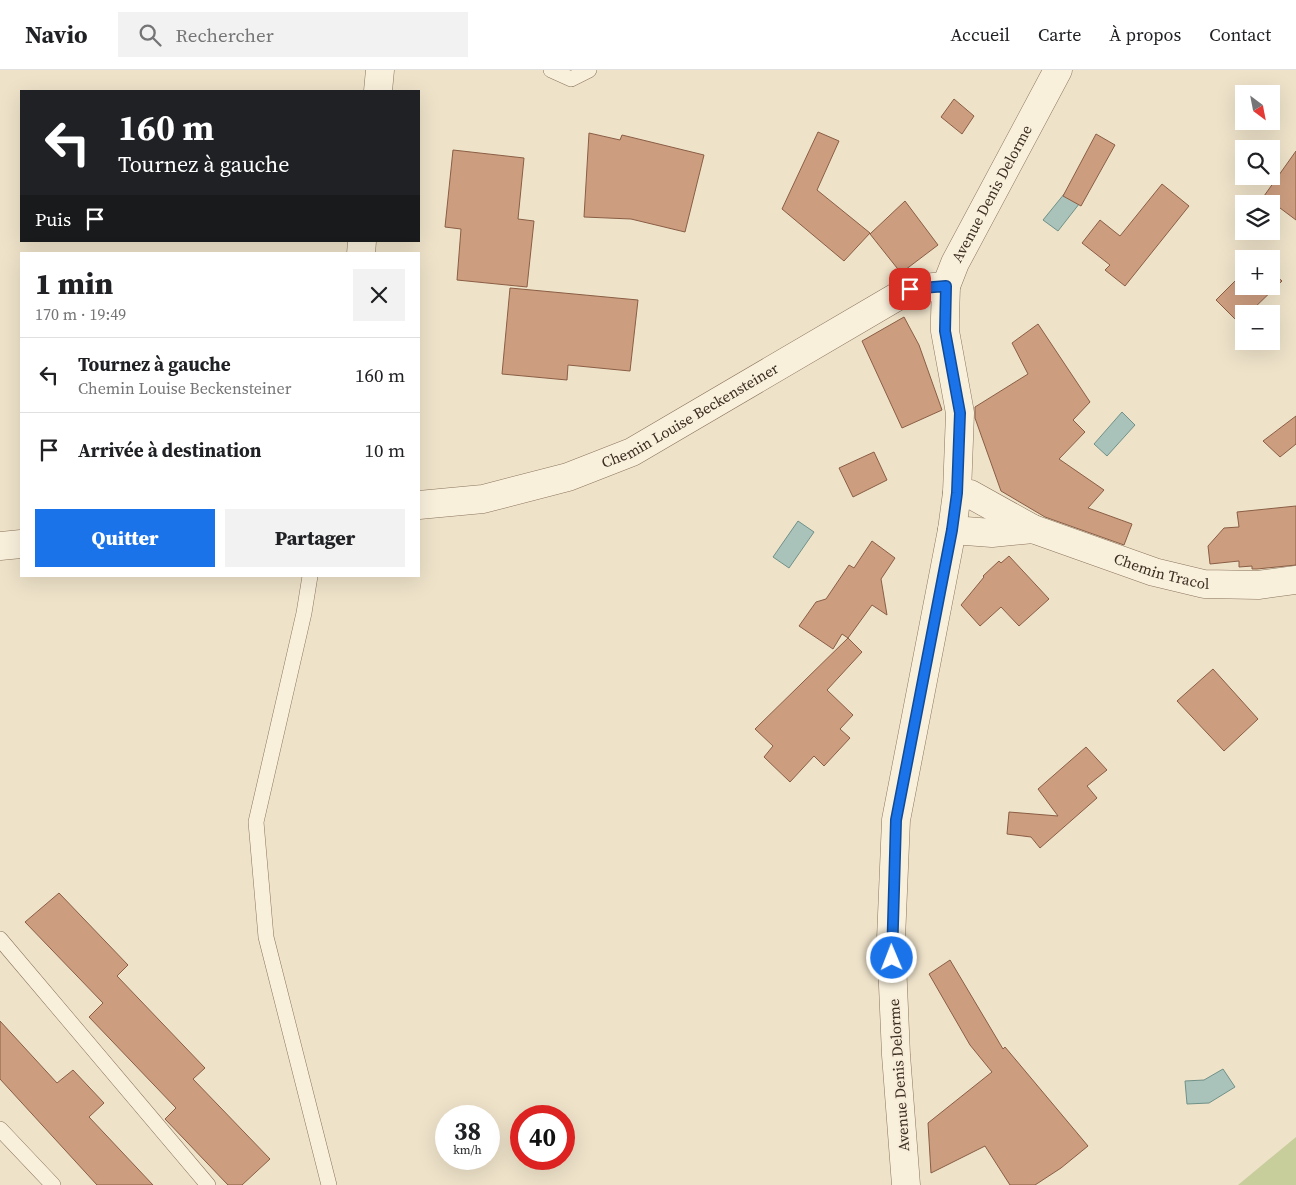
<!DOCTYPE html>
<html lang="fr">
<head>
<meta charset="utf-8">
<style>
  :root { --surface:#fff; --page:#f2f2f2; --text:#202124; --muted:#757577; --line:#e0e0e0; --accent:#1a73e8 }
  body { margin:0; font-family:"Source Serif 4",serif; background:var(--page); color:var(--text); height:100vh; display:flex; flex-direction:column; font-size:19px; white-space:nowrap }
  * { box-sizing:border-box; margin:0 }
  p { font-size:16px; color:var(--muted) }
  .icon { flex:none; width:28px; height:28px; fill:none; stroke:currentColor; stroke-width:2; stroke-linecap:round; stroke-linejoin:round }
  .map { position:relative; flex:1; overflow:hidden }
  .panel { position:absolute; left:20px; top:182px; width:400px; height:325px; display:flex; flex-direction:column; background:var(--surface); border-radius:0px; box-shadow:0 5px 20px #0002 }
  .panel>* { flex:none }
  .banner { position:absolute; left:20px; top:20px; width:400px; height:152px; border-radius:0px; box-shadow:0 5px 20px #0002; background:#202124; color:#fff; overflow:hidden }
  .needle { width:32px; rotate:148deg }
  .controls { position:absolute; left:1235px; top:15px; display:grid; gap:10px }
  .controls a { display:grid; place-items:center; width:45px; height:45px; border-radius:0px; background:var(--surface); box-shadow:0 5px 20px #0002; font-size:25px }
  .speed { position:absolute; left:435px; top:1035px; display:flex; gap:10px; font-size:25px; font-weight:700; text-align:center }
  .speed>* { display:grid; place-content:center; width:65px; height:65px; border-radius:50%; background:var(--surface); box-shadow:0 5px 20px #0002; line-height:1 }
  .speed small { font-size:12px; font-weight:400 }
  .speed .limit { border:8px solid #d22; background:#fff; color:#111 }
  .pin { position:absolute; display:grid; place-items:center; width:42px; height:42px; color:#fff; margin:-21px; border-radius:10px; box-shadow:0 2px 8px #0006 }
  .me { position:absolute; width:55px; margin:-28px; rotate:359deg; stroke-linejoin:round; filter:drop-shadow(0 0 4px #0008) }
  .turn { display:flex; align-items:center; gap:18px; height:105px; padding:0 15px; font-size:22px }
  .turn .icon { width:65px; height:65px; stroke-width:2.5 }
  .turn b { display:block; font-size:35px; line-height:42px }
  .then { display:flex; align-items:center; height:48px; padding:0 15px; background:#0003; gap:10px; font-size:19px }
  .round { display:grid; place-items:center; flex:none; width:52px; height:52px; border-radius:0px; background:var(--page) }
  .overview { display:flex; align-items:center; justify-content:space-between; height:85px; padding:0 15px }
  h1 { font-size:30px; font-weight:800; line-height:38px }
  .primary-button { display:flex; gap:10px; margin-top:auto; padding:10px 15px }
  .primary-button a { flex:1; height:58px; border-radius:0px; background:var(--accent); color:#fff; font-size:20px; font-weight:800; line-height:58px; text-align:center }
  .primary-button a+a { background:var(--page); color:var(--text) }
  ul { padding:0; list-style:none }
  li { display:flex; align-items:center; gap:15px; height:75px; padding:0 15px; border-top:1px solid var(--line) }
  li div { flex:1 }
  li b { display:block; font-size:19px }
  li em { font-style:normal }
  header { display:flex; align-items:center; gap:30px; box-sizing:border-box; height:70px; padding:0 25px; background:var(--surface); border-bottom:1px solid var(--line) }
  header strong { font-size:24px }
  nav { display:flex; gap:28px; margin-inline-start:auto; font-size:18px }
  .search { width:350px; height:45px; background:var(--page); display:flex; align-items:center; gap:12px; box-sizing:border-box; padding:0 18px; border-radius:0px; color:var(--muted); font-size:19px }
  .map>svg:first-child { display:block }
  .green { fill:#c8cd9c }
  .water { fill:#a9c3bb; stroke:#709188 }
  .building { fill:#cc9d7f; stroke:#8a5e44 }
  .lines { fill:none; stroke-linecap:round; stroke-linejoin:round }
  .service-casing { stroke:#8b745d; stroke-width:16 }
  .minor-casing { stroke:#8b745d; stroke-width:29 }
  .tertiary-casing { stroke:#8b745d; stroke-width:29 }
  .service { stroke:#f9f0dc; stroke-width:15 }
  .minor { stroke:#f9f0dc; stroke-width:28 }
  .tertiary { stroke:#f9f0dc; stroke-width:28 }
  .route-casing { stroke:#114b97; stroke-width:12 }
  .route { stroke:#1a73e8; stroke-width:9 }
  .labels { text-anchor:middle; stroke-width:4; stroke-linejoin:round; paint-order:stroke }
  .street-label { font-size:15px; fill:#3b2d21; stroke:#f6ecd8 }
</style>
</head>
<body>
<header>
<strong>Navio</strong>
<div class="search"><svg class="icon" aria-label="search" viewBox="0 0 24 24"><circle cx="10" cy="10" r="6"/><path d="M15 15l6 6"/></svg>Rechercher</div>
<nav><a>Accueil</a><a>Carte</a><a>À propos</a><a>Contact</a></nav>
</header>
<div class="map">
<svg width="1296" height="1115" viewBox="0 0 1296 1115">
  <rect width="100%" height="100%" fill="#eee2c9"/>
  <path class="green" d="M1296,1067V1115H1238Z"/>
  <path class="water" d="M1069,118L1083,129L1058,161L1043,150Z
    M1122,342L1135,355L1107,386L1094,374Z
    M798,451L814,462L789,498L773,487Z
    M1223,999L1235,1017L1209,1033L1187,1034L1185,1011L1204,1010Z"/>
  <path class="building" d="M954,29L974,46L962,64L941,47Z
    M818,62L839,71L817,120L870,163L844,191L782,139Z
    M589,63L620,70L622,65L704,85L685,162L631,149L584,147Z
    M1096,64L1115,75L1081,136L1063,126Z
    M453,80L524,88L518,149L534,151L527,217L457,210L461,159L445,157Z
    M1296,81V150L1264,126Z
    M1162,114L1189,136L1125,216L1105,200L1110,195L1082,173L1100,150L1120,166Z
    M905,131L938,175L901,203L870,164Z
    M1271,201L1282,211L1248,244H1244V248L1239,253L1216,230L1244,202V216H1271Z
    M510,218L638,230L630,301L568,295L567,310L502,304Z
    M904,247L919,275L942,340L902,358L862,271Z
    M1038,254L1090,332L1073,350L1085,362L1059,389L1104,420L1088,438L1132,454L1124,475L1045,447L1001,421L975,348V337L1028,304L1012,273Z
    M1296,346V374L1280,387L1263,371Z
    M874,382L887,410L853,427L839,398Z
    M1296,436V495L1257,499H1252V496L1239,497V491L1210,494L1208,476L1224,458L1239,457L1237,442Z
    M872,471L895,488L881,509L887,545L872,535L848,568L862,582L827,620L853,645L840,659L850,668L824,696L814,686L790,712L764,687L773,676L755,659L848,568L842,564L833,579L799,556L816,532L826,529L849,495L854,498Z
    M1009,486L1049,529L1019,556L1001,537L980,556L961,535L984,507L983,506L999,491L1001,493Z
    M1213,599L1258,649L1224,681L1177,631Z
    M1086,677L1107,700L1087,716L1097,728L1040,778L1031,767L1007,764L1009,742L1058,746L1038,719Z
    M59,823L128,895L117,906L205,998L193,1009L270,1089L242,1115H228L165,1049L176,1038L89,947L103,933L25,852Z
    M950,890L1003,979L1005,977L1088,1076L1061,1098L1035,1115H1010L985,1076L931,1103L928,1053L992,1002L970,975L929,904Z
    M0,951L57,1013L73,1000L104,1033L89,1047L153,1115H97L0,1009Z"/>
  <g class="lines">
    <defs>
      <path id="service" d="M551,0L571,9L589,0
        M310,506L304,543L256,752L266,867L329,1115
        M0,869L208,1115
        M0,1059L53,1115"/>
      <g id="minor">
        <path d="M378,21L380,0"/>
        <path d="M361,184L362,171"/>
        <path id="s1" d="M957,423L970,424L1033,459L1154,502L1204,514L1258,515L1296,510"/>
        <path d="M952,460L992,463L1033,459"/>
      </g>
      <g id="tertiary">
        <path id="s2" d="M419,435L483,429L568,407L632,382L910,219L946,216"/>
        <path d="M0,476L21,474"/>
        <path id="s3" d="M906,1115L896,985L891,869L896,750L952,460L957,423L960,343L945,261V248L946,216L955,193L1058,0"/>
      </g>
    </defs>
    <use href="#service" class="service-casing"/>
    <use href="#minor" class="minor-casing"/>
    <use href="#tertiary" class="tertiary-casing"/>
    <use href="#service" class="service"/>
    <use href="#minor" class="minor"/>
    <use href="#tertiary" class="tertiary"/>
  </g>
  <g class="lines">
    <defs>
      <path id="route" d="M892,888L896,750L952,460L957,423L960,343L945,261L946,216L910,219"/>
    </defs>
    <use href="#route" class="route-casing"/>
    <use href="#route" class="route"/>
  </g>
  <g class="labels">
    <g class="street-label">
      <text dy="5" stroke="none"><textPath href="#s3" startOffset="1010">Avenue Denis Delorme</textPath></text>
      <text dy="5" stroke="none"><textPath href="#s2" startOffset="289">Chemin Louise Beckensteiner</textPath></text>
      <text dy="5" stroke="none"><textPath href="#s1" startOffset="221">Chemin Tracol</textPath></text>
      <text transform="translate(899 1005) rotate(-94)" y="5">Avenue Denis Delorme</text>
    </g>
  </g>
</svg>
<div class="controls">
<a><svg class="needle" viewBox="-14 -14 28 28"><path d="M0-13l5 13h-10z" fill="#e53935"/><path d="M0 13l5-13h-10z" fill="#757577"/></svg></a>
<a><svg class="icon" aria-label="search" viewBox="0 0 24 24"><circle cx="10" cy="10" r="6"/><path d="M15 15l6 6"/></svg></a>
<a><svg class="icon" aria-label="layers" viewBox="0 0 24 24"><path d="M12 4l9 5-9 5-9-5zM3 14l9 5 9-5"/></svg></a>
<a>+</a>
<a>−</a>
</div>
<div class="speed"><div>38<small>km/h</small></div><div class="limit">40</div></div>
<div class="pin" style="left:910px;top:219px;background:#d93025"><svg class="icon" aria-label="arrive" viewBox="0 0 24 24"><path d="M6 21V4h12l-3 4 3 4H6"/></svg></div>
<svg class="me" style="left:892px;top:888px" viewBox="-20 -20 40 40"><circle r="17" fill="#1a73e8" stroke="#fff" stroke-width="3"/><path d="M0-11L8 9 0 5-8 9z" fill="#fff"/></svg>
<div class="banner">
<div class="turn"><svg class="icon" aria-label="left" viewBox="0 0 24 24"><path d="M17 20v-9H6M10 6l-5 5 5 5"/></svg><div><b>160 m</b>Tournez à gauche</div></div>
<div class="then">Puis<svg class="icon" aria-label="arrive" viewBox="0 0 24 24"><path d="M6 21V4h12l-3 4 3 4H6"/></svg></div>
</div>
<section class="panel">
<div class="overview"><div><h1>1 min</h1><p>170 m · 19:49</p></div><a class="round"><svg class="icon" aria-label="close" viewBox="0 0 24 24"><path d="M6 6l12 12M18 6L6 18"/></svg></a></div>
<ul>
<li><svg class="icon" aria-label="left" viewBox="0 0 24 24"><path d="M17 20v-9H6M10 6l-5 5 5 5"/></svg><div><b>Tournez à gauche</b><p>Chemin Louise Beckensteiner</p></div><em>160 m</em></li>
<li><svg class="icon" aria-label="arrive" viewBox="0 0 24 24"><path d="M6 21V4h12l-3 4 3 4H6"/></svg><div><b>Arrivée à destination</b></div><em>10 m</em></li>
</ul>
<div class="primary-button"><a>Quitter</a><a>Partager</a></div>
</section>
</div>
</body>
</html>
